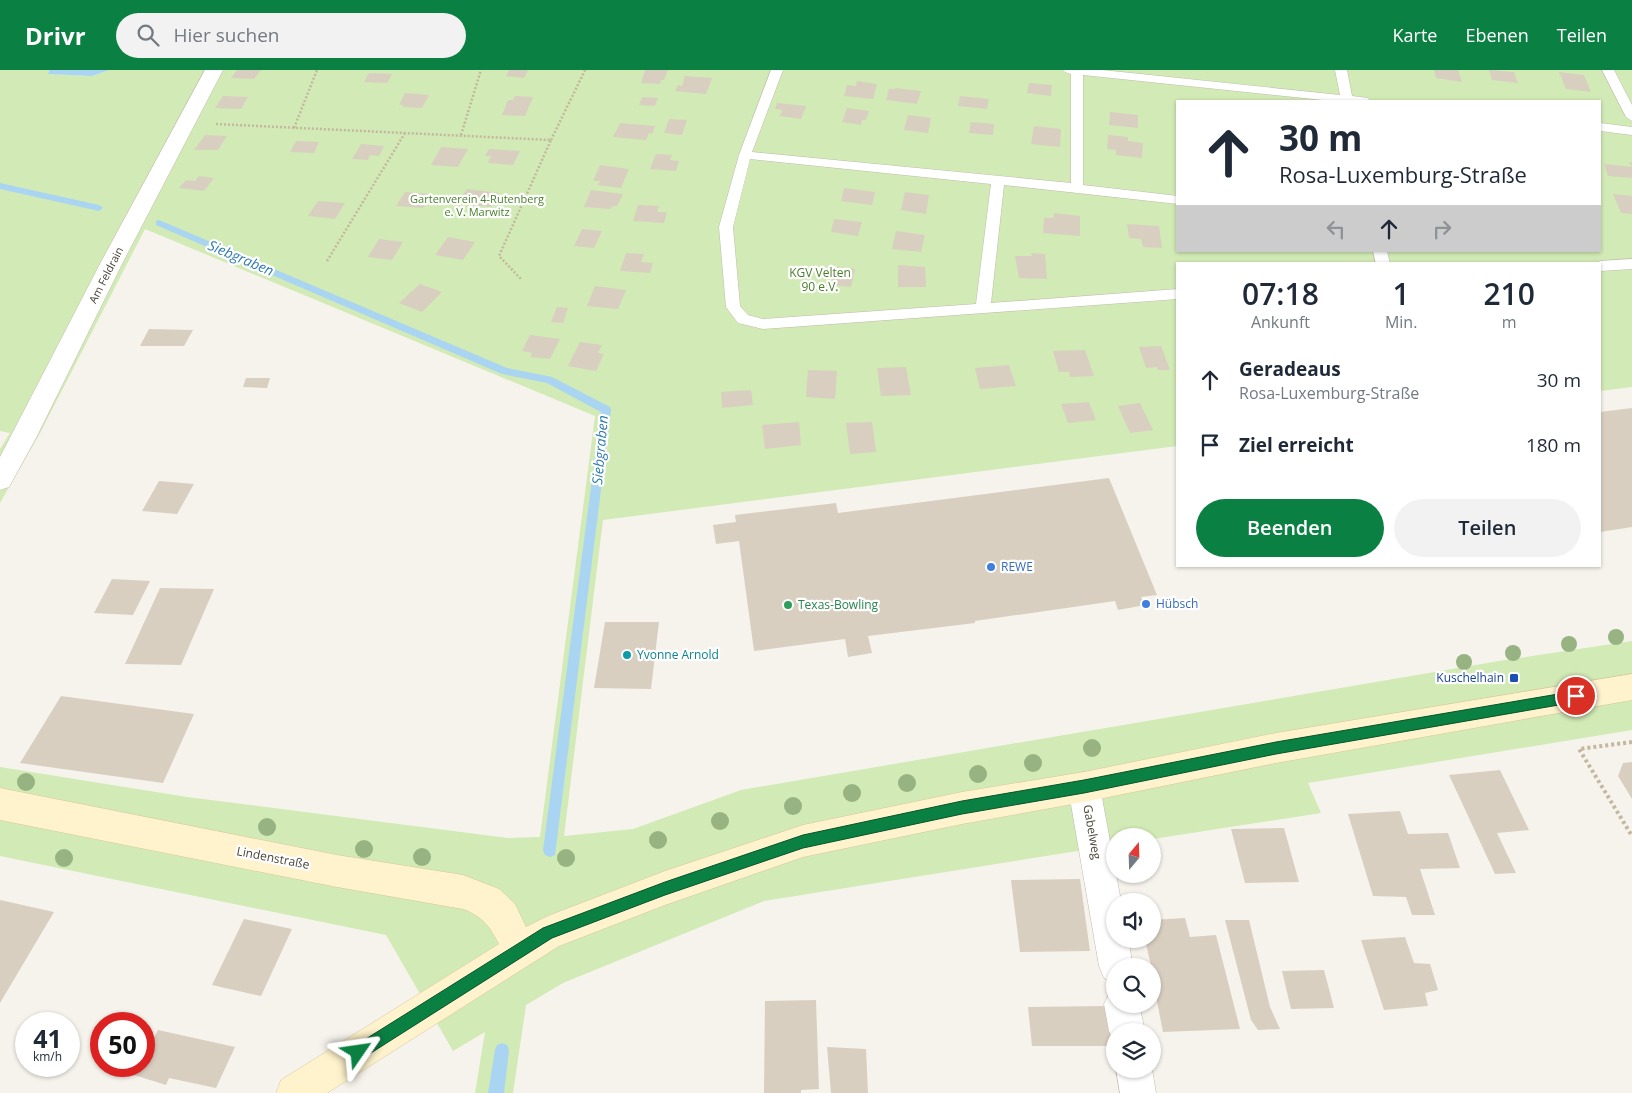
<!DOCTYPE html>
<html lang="de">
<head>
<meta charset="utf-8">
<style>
  :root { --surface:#fff; --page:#f2f2f3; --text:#1f2937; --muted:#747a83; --accent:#0b8043 }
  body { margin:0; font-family:"Open Sans",sans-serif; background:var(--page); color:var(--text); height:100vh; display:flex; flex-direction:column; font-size:19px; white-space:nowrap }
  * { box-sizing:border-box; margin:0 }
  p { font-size:16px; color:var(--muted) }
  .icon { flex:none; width:28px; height:28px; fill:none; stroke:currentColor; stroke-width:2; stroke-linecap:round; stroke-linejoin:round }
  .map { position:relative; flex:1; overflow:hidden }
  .side { position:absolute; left:1176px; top:192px; width:425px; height:305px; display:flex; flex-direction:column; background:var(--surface); border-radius:0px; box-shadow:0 1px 4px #0004 }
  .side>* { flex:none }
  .banner { position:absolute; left:1176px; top:30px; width:425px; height:152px; border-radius:0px; box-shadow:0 1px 4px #0004; background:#fff; color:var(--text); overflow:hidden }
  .needle { width:32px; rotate:19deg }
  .tools { position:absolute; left:1106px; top:758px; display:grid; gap:10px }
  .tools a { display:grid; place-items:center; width:55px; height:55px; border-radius:50%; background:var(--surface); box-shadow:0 1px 4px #0004; font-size:25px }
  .speed { position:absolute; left:15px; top:942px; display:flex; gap:10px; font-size:25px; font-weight:700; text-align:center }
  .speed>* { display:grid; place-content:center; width:65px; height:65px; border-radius:50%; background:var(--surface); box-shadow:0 1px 4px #0004; line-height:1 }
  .speed small { font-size:12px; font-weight:400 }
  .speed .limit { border:8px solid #d22; background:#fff; color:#111 }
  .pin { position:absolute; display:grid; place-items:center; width:42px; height:42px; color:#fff; margin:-21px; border:2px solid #fff; border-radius:50%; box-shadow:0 1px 5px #0007 }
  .me { position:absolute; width:55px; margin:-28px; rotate:58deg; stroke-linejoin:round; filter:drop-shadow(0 0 4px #0008) }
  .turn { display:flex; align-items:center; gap:18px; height:105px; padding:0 20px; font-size:22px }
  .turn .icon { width:65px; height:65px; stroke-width:2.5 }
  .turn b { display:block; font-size:35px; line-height:42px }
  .lanes { display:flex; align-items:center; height:48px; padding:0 20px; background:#0003; justify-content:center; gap:25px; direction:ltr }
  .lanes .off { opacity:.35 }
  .eta { display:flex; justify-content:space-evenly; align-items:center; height:85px; text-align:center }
  .eta b { font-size:30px; font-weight:600; line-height:35px }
  .primary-button { display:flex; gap:10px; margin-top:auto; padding:10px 20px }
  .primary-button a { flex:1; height:58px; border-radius:30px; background:var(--accent); color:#fff; font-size:20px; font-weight:600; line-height:58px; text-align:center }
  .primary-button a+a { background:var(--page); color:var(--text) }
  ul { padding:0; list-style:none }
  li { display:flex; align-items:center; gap:15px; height:65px; padding:0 20px }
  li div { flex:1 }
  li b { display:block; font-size:19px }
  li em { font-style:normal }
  header { display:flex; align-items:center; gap:30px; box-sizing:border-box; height:70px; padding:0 25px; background:var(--accent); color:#fff }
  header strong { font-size:24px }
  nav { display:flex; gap:28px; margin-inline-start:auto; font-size:18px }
  .search { width:350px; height:45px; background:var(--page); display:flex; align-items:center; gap:12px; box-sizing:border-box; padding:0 18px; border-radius:28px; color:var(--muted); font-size:19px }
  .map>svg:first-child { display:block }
  .green { fill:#d2eab5; fill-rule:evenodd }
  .water { fill:#a9d4f2 }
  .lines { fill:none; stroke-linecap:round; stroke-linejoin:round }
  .stream { fill:#a9d4f2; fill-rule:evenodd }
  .building { fill:#d8cfc1 }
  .lane-casing { stroke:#c2bbae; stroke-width:1 }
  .street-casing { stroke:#c2bbae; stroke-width:1 }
  .secondary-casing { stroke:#d6c79b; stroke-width:1 }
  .path-far1 { stroke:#c4b79f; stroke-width:2.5; stroke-dasharray:2 2; stroke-linecap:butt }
  .path { stroke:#c4b79f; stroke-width:4; stroke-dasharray:3 3; stroke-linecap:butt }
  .lane { fill:#fff; fill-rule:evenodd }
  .street { fill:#fff; fill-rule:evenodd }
  .secondary { fill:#fff3cd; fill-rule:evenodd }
  .tree { fill:#97b381 }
  .route { fill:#0b8043; stroke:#07532c }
  .shop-dot { fill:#3f7fe0; stroke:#fff; stroke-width:2 }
  .leisure-dot { fill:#2e9e5b; stroke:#fff; stroke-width:2 }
  .culture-dot { fill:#0f9aa8; stroke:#fff; stroke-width:2 }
  .transit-dot { fill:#1a4fb4; stroke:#fff; stroke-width:2 }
  .labels { text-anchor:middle; stroke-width:4.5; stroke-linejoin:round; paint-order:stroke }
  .far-park-label { font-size:11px; fill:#4a7f2a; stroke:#fff }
  .far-street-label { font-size:11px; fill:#4b4439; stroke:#fff }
  .park-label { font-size:12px; fill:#4a7f2a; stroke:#fff }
  .shop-label { font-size:12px; fill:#366cbe; stroke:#fff; text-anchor:start }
  .leisure-label { font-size:12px; fill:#27864d; stroke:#fff; text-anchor:start }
  .culture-label { font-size:12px; fill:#0d838f; stroke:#fff; text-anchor:start }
  .transit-label { font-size:12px; fill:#164399; stroke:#fff; text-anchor:end }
  .street-label { font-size:12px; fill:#4b4439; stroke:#fff }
  .water-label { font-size:14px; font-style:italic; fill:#2e7ab2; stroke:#fff }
</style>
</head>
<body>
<header>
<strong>Drivr</strong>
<div class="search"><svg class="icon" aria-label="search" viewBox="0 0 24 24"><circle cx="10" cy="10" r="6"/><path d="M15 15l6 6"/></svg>Hier suchen</div>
<nav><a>Karte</a><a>Ebenen</a><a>Teilen</a></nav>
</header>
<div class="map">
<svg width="1632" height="1023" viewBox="0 0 1632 1023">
  <rect width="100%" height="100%" fill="#f6f3ec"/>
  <path class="green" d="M0,0H49L48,4L92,6L109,0H1632V317L1600,321V194H1178L1177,376L603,450L564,766L633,759L741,720L1499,591L1632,571V660L1308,713L1321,743L1153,769L1152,766H1115V775L764,831L563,913L526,935L513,1023H475L485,962L453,981L386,865L0,786V697L187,727L508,768L540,767L595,346L145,159L39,365L0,433V379L10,363L0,361ZM1178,31H1600V181H1178Z"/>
  <path class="water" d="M49,0H109L92,6L48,4Z"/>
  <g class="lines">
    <path class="stream" d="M0,113L99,135L103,138L99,141L0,119Z
      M159,150L507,298L552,307L610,337L611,340L555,785L550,787L545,785L543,780L601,342L547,313L502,304L156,155V151Z
      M502,973L507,975L509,980L504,1023H488L495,980L497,975Z"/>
  </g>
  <path class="building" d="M237,0H261L254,9L231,8Z
    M509,0H528L524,8L506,6Z
    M645,0H668L664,10H661L660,14L641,13Z
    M1434,0H1458L1462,12L1436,8Z
    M1489,0L1514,2L1518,13L1492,10Z
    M1559,2L1584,5L1591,22L1566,19Z
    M369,3L392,4L387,13L364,12Z
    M685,6L712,8L706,24L675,21L678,15L682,16Z
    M857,11L877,14L873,29L844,26L847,15L856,16Z
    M1029,13L1052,15L1051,26L1027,23Z
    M895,18L921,21L917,34L886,30L889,19H895Z
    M405,23L429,25L422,38L402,37L404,35H399Z
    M223,26L248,27L241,39L215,38Z
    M515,26L533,27L525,46L502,45L508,30H513Z
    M960,26L989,29L987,39L958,36Z
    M642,27L658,28L655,36L639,35Z
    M777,33L806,36L801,49L780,46L782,40L775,39Z
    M847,38L869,41L866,50H862L861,55L842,52Z
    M1110,42L1138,45V58L1109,55Z
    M908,45L931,48L928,63L904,60Z
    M669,49L687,50L682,65L664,63Z
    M971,52L994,54L993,65L969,63Z
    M620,53L655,56L652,64L649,63L646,70L613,67Z
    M1034,56L1061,59L1060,77L1031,74Z
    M205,65L227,66L218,80H194Z
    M1108,65L1128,67V71L1143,73L1142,88L1116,85V80L1107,79Z
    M296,71L319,72L314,83L290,82Z
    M361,74L384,76L379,86L370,85L368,90L352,89Z
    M441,77L468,79L458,97L431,95Z
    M489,79L520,81L513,95L488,93L491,86H485Z
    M656,84L672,85L670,90L679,91L676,101L650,99Z
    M1629,92H1632V108L1608,106L1604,94L1632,97Z
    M600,95L629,99L621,118L598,115L600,111H593Z
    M199,106L214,108L204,121L179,118L186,110L195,111Z
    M844,118L875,122L872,135L841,131Z
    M467,119L499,123L491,137L463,134L467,127L462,126Z
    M591,120L623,124L617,136H612L611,139L584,137Z
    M405,122L431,124L423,138L396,136Z
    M905,122L929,125L926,144L901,140Z
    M1613,124L1632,126V144L1621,143Z
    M318,131L345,133L335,149L308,146Z
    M638,135L659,136L657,142H667L664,153L633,151Z
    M1054,143L1080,146V166L1043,163L1044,148H1053Z
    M834,149L862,152L858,166L831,162Z
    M1127,154L1159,156L1162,178L1143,177L1141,169L1129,168Z
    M582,159L602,161L594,178L574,176Z
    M896,161L925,165L921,182L892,179Z
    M448,167L475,172L463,190L435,185Z
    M379,169L403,172L392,190L368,187Z
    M626,183L644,184L641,192L653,193L650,203L620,201Z
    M1031,183L1045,184L1047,209L1019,208L1015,186H1032Z
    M898,195L925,197L926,217H898Z
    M836,197L855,199L851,217L831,215Z
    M420,214L442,222L422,242L399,233Z
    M595,216L626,220L618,239L587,236Z
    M557,237L568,238L563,253L551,252Z
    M149,259L193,260L184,276H140Z
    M530,265L560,269L550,289L531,287L532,283L522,281Z
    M580,272L602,275L598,283L604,284L596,301L568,296Z
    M1161,276L1170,300H1158L1157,297L1146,298L1139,277Z
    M1085,280L1094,306L1070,307L1069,302H1059L1053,281Z
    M1009,295L1016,316L980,319L975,298Z
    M906,297L911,325L881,326L877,298Z
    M808,300L837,301L835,329L806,327Z
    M246,308H270L267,318L243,317Z
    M751,320L753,335L722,338L721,322Z
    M1089,332L1096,350L1068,353L1061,334Z
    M1140,333L1153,360L1130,363L1118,336Z
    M1632,338V457L1600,462V342Z
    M799,352L801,375L765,379L762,355Z
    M872,352L876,382L850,384L846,353Z
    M1109,408L1157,525L1141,527L1145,535L1118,540L1115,531L975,551V553L868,566L872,583L848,587L845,569L754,581L739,471L716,474L713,455L736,452L735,445L836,433L838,443Z
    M159,411L194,414L177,444L142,441Z
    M112,509L150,511L133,545L94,543Z
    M160,518L214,519L181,595L125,594Z
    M605,552H659L651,619L594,618Z
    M61,626L194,644L163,713L20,693Z
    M1632,692V729L1618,706L1623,693Z
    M1500,700L1529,760L1497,763L1516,803L1495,804L1449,705Z
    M1400,741L1408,764L1448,763L1460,798L1420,799L1435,845H1412L1406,827L1373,826L1348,744Z
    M1284,758L1299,812L1245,813L1231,759Z
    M1080,809L1090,881L1020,882L1011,810Z
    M0,830L54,842L0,933Z
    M1185,848L1190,867L1216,865L1240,959L1163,962L1152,906V896H1151L1145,869H1152V850Z
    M244,849L292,859L261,926L212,915Z
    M1225,850H1249L1270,937L1280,959L1258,960L1251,950Z
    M1405,867L1414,893L1430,894L1438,920L1425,923L1428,936L1384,940L1361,870Z
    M1324,900L1334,938L1291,939L1282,901Z
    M816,930L819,1019L801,1020V1023H764L765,931Z
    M1106,936L1112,976H1032L1028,937Z
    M158,960L235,977L216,1018L169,1008L166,1015L134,1005L139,996H144V987Z
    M827,977L866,979L868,1023H831Z"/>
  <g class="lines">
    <defs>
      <path id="lane" d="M771,0H783L752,82L1071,113V4L1065,2L1063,0H1102L1340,25L1335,0H1347L1352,26L1368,28L1370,31H1332L1083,5V115L1178,126V134L1004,115L991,233L1178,219V229L763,259L738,253L726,237L719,157L739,85ZM750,89L991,114L976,234L763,249L748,245L740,236L733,157Z
        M1602,0H1614L1632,35V51L1626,47Z
        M1600,53L1632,57V65L1600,61Z
        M1373,181H1387L1390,194H1376Z
        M1632,189V199L1600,201V194H1594L1600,191Z"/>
      <path id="street" d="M205,0H223L123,192L36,368L9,417L0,420V387L101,192Z
        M1084,702L1095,706L1100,717L1121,831H1115V869H1128L1133,896H1115V913L1104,908L1099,896L1068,717L1073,706Z
        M1115,919V934H1139L1145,961H1115V974L1109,961L1104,934L1110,922Z
        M1116,999H1152L1156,1023H1120Z"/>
      <path id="secondary" d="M1632,604V630L1276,693L1084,732L962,754L803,787L665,835L559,876L327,1023H276L281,1010L499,874C490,856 482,846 463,839L337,817L0,750V718L337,785L463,805L499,819L515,834L526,857L548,846L665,801L803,755L962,722L1084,702L1276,663Z"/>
    </defs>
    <use href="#lane" class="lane-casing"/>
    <use href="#street" class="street-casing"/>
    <use href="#secondary" class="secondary-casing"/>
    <path class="path-far1" d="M216,54L551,70L499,186L521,209
      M294,58L317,0
      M461,65L481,0
      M551,70L585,0
      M327,191L405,63"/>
    <path class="path" d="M1632,672L1579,679L1632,766"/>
    <use href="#lane" class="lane"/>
    <use href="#street" class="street"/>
    <use href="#secondary" class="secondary"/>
  </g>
  <g class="tree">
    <circle cx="1616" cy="567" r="8"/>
    <circle cx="1569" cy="574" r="8"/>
    <circle cx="1513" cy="583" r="8"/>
    <circle cx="1464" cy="592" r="8"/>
    <circle cx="1092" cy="678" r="9"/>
    <circle cx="1033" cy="693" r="9"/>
    <circle cx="978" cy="704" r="9"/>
    <circle cx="26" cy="712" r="9"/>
    <circle cx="907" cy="713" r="9"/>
    <circle cx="852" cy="723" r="9"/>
    <circle cx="793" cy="736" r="9"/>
    <circle cx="720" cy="751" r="9"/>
    <circle cx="267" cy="757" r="9"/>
    <circle cx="658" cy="770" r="9"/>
    <circle cx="364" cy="779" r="9"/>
    <circle cx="422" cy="787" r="9"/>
    <circle cx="64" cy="788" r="9"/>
    <circle cx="566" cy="788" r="9"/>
  </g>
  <path class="route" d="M1576,621L1580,623L1582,626L1580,630L1576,632L1276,684L1084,723L962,744L803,778L665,825L552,868L363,988L358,990L353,988L351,982L353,977L543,858L665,812L803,765L962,731L1084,710L1276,672Z"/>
  <g class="shop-dot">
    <circle cx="991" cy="497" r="5"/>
    <circle cx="1146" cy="534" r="5"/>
  </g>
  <circle class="leisure-dot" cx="788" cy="535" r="5"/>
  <circle class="culture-dot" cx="627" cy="585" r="5"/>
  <rect class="transit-dot" x="1509" y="603" width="10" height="10" rx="2.5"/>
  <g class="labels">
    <g class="far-park-label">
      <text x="477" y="133">Gartenverein 4-Rutenberg<tspan x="477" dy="13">e. V. Marwitz</tspan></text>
    </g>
    <g class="far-street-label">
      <text transform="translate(106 205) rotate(-63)" y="4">Am Feldrain</text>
    </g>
    <g class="park-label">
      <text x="820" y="207">KGV Velten<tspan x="820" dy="14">90 e.V.</tspan></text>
    </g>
    <g class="shop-label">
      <text x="1001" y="501">REWE</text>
      <text x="1156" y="538">Hübsch</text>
    </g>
    <g class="leisure-label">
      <text x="798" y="539">Texas-Bowling</text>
    </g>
    <g class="culture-label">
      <text x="637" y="589">Yvonne Arnold</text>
    </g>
    <g class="transit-label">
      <text x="1504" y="612">Kuschelhain</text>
    </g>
    <g class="street-label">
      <text transform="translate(1092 762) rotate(80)" y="4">Gabelweg</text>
      <text transform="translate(273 788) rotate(11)" y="4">Lindenstraße</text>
    </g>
    <g class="water-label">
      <text transform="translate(241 188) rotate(23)" y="5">Siebgraben</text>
      <text transform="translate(600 380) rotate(-85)" y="5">Siebgraben</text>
    </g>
  </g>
</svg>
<div class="tools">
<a><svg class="needle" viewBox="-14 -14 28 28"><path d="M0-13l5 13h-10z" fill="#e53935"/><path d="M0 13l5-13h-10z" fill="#747a83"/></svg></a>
<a><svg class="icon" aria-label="sound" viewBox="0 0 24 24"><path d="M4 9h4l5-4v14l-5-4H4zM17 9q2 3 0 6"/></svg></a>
<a><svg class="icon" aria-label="search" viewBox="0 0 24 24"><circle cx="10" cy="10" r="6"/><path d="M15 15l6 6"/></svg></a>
<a><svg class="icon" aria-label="layers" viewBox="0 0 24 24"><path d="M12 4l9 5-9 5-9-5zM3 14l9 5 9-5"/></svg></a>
</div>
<div class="speed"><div>41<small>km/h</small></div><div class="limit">50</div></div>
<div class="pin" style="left:1576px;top:626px;background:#d93025"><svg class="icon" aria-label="arrive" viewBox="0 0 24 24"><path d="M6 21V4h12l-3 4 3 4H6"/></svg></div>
<svg class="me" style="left:358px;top:982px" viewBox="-20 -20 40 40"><path d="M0-17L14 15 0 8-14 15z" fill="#0b8043" stroke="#fff" stroke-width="4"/></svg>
<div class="banner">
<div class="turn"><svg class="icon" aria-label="ahead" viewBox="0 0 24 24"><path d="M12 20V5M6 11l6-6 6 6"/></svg><div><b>30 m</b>Rosa-Luxemburg-Straße</div></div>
<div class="lanes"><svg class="icon off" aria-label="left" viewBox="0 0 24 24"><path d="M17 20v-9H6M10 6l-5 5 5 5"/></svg><svg class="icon" aria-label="ahead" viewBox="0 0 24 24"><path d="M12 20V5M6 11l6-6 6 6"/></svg><svg class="icon off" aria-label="right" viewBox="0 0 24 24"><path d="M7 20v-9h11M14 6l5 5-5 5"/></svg></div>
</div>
<section class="side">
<div class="eta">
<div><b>07:18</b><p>Ankunft</p></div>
<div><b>1</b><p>Min.</p></div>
<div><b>210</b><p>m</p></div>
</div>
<ul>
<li><svg class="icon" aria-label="ahead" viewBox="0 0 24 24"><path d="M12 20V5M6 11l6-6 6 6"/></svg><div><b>Geradeaus</b><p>Rosa-Luxemburg-Straße</p></div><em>30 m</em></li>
<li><svg class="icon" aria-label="arrive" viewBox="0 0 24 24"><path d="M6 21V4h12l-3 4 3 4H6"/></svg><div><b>Ziel erreicht</b></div><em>180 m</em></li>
</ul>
<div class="primary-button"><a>Beenden</a><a>Teilen</a></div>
</section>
</div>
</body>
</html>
